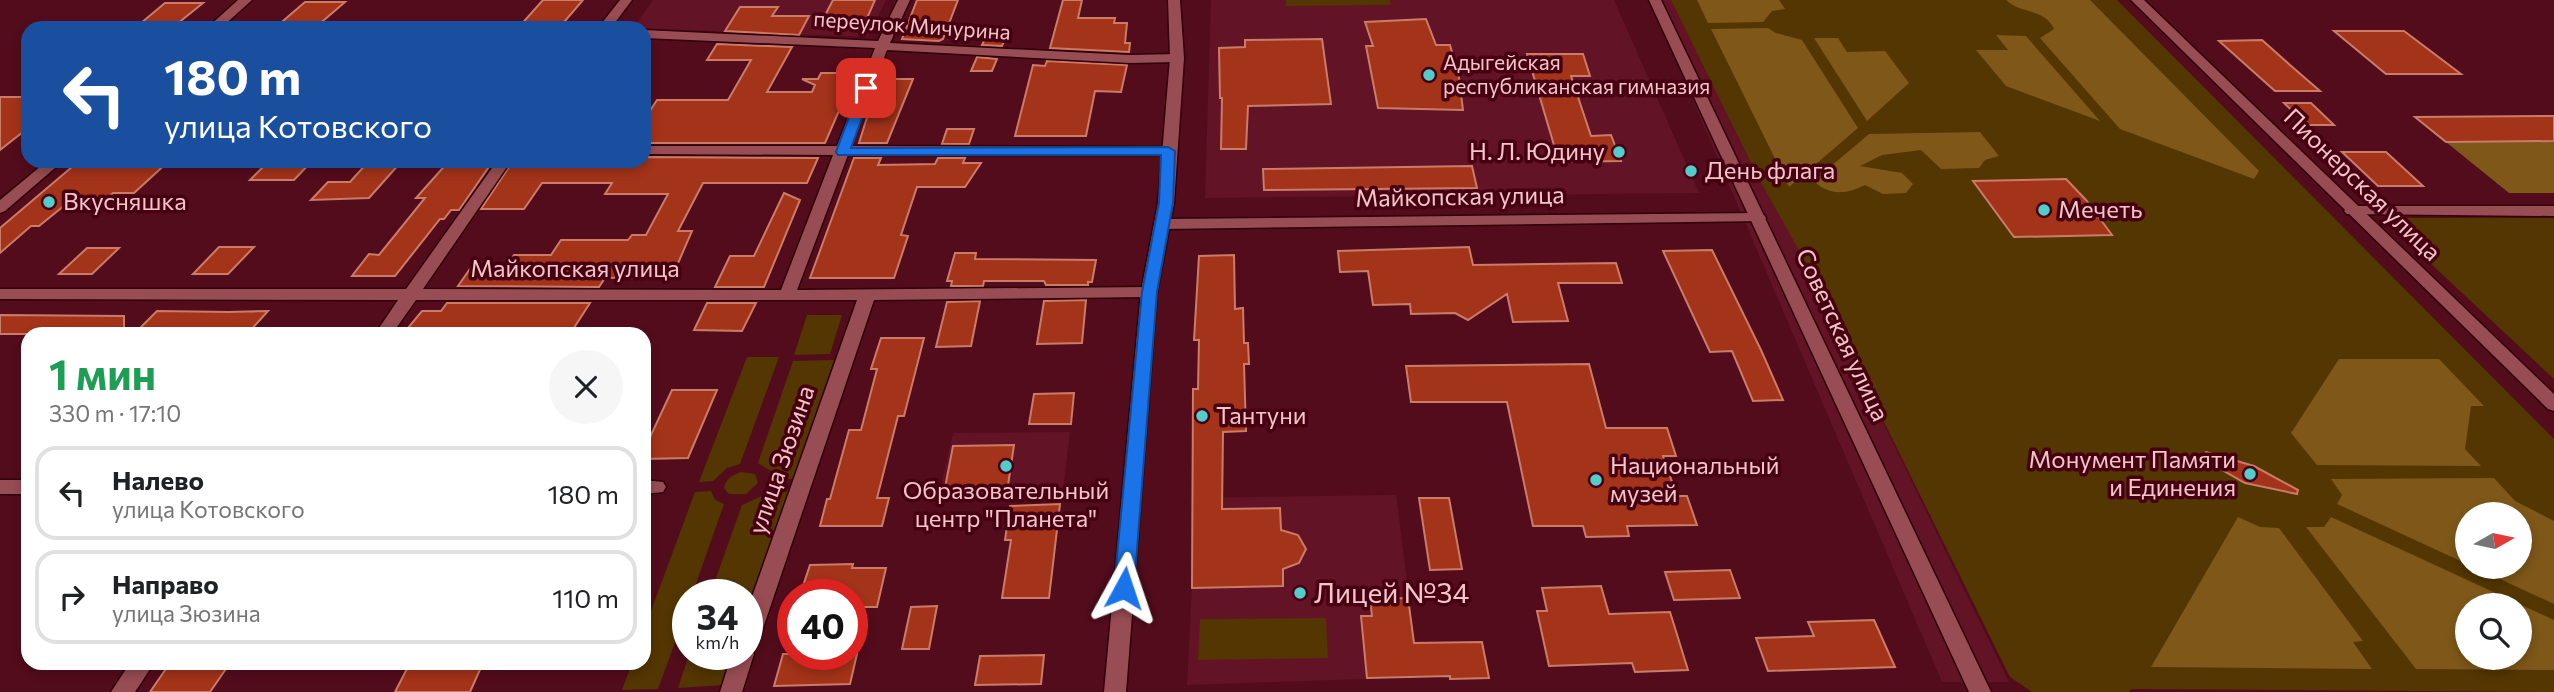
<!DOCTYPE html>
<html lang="ru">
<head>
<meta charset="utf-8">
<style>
  :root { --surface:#fff; --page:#f6f6f6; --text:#202124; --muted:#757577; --line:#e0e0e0 }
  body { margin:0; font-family:Commissioner,sans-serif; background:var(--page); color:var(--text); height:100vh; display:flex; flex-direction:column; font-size:26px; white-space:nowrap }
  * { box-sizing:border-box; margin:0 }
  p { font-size:23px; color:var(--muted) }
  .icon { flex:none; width:38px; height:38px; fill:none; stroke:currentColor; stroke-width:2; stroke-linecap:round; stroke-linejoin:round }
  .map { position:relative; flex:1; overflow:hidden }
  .sheet { position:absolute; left:21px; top:327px; width:630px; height:343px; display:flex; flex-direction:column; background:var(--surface); border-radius:21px; box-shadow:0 4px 10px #0003 }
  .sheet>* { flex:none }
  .guide { position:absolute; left:21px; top:21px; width:630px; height:147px; border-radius:21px; box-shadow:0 4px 10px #0003; background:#1a4fa0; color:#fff; overflow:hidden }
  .needle { width:46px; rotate:81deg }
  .buttons { position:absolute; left:2455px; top:502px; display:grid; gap:14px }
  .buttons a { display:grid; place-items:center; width:77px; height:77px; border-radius:50%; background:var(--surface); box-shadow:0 4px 10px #0003; font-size:35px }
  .speed { position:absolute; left:672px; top:579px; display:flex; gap:14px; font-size:35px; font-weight:700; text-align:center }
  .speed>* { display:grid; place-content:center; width:91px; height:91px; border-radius:50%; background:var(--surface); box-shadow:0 4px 10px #0003; line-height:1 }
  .speed small { font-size:18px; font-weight:400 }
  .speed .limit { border:10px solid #d22; background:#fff; color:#111 }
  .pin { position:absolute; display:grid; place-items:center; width:60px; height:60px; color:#fff; margin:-30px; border-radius:14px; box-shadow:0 4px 10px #0006 }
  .me { position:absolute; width:77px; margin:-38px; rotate:5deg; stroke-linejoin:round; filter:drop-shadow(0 0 5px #0008) }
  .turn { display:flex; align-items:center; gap:24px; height:147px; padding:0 28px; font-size:32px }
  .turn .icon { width:91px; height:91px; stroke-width:2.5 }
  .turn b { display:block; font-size:49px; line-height:60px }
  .round { display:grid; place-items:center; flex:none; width:74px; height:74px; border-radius:37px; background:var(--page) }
  .overview { display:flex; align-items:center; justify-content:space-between; height:119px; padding:0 28px }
  h1 { font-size:42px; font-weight:700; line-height:52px; color:#1e9e55 }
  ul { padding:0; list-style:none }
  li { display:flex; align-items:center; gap:21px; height:94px; margin:0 14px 10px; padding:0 14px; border:4px solid var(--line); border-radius:21px }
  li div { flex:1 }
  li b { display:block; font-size:26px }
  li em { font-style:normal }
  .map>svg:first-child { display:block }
  .built { fill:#631326 }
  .green { fill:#533602; fill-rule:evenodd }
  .forest { fill:#7e5719; fill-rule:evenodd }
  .building { fill:#a33319; stroke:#ca7c69; stroke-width:2 }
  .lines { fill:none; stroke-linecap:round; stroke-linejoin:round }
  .minor-casing { stroke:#300008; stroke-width:3 }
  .tertiary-casing { stroke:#300008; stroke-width:3 }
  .secondary-casing { stroke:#300008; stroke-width:3 }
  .minor { fill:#984c54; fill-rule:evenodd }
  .tertiary { fill:#984c54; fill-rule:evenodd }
  .secondary { fill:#984c54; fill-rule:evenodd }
  .route { fill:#1a73e8; stroke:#114b97; stroke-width:2 }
  .poi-dot { fill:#52cdcc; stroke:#470012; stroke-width:2.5 }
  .labels { text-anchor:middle; stroke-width:7; stroke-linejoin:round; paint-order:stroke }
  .far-street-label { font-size:21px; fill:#f2c5c7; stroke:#470012 }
  .far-poi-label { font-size:21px; fill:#f2c5c7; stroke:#470012; text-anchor:start }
  .poi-label { font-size:24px; fill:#f2c5c7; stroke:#470012; text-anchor:start }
  .street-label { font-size:24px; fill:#f2c5c7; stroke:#470012 }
  .near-poi-label { font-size:28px; fill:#f2c5c7; stroke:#470012; text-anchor:start }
</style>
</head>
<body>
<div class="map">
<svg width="2554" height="692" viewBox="0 0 2554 692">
  <rect width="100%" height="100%" fill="#530c1c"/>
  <path class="built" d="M653,0H886L868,37L633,28Z
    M1211,0H1614L1699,193L1205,198Z
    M1650,0H1689L1890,437L2009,682H1942Z
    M1070,432L1062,498L938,500L953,433Z
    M1396,495L1419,677L1187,685L1192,588L1193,498Z"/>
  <path class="green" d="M1286,0H1390L1391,5L1286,6Z
    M1671,0H2117L2554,439V692L2131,689L2129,692H2032L2010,677L1801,254L1758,177ZM2468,514H2520V567H2468ZM2468,606H2520V658H2468Z
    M2398,218H2554V379L2397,232L2393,224Z
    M807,315H842L830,354L794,355Z
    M747,357H779L740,464L727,468L713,481L699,482Z
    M834,360L794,479H773L771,471L758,463L793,361Z
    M741,472L755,474L758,483L746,494H729L724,488C726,479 732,475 741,472Z
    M768,489H791L747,615V595H710L742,505L760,497Z
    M711,491L715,500L724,504L692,595H688V607L658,689L622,690L632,663H644V630L695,492Z
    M1326,618L1328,658L1198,660L1200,619Z
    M689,655H734L723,685L678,688Z"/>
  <path class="forest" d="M1697,0H1779L1785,9L1772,11L1763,22L1708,23Z
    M2006,0H2090L2259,171L2254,179L2120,129L2040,38L2054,29C2045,8 2020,14 2006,0Z
    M1768,28L1776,33L1802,40L1858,128L1789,187L1711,29Z
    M1996,35L2026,36L2100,121L2006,86L1976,50H2008Z
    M1814,38H1838L1847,52L1885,51L1909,83L1867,121Z
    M1980,132L1999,156L1985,160L1979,168L1941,169L1921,150L1882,155L1860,166L1902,173L1913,184L1906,193L1883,194L1865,185C1848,194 1831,196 1816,183V179L1869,134Z
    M2554,141V193H2509L2446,142Z
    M2339,359H2439L2484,406H2471L2465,449L2481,466L2317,465L2291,433Z
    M2494,478L2515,501L2554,521V604L2474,567H2520V514H2468L2467,564L2337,504L2342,495L2331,479Z
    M2238,517L2260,527L2279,528L2363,641L2353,642L2372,669L2151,667Z
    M2331,517L2554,620V670L2416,669L2306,527H2324ZM2468,606H2520V658H2468Z"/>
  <path class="building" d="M543,0H583L559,28H518Z
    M833,0H875L864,25H820Z
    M917,0H958L943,39L939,41L902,39Z
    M1063,0H1082L1078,18H1115L1114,23H1127L1125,43H1130L1129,52L1050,48Z
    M305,2H345L316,27H276Z
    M165,3H203L172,28H135Z
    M740,7H778L772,16H809L799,35L725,31Z
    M1426,19L1436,45H1450L1459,78L1463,110L1378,108L1366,46H1373L1365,22Z
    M990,28L1009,29L1002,46L982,45Z
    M2334,31H2404L2461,74H2386Z
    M1322,39L1331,104L1248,106L1246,149H1221L1222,98H1220L1219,48L1245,47V40Z
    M2262,40L2290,65L2320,91H2275L2219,41Z
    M717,44L792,47L767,92H812L815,85L802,79H818L821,73H852L849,79H860L852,100L845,97L825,143H644V120L657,100H728L751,60H707Z
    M1527,54H1583L1590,76H1571L1591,136L1611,135L1621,161L1559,162Z
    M977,57L997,59L992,71H971Z
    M1047,61L1127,65L1121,92L1095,91L1086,136H1015L1033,65L1045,66Z
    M879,79H913L887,143H859Z
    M0,97H28V128L0,150Z
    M2284,103H2311L2334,125H2307Z
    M2554,116V141L2446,142L2415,117Z
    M947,129H974L969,144H942Z
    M2342,152H2386L2423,186H2378Z
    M644,157L818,158L807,183H703L678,231H692L672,277L605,278L599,287L458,286L472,266H506L514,255H551L561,240H628L632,235H646L668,194H605L612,183H542L524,209H481L513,161H644Z
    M854,158H881L878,165L935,164L938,158H965L963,163H981L965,187H917L901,235L908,236L894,278H810Z
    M79,161H169L134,193H113L99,204L65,205L39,226H31L0,253V228Z
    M269,161H312L294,180H250Z
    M449,161H493L459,210H451L444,219H440L395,276H352L369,254L379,255L425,198H416Z
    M368,162H401L369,198L311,200L328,182H350Z
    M1472,166L1477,188L1264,190L1263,169Z
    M2066,179L2086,200L2112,235L2014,237L1973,181Z
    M784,193L800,200L764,287H715L730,256H754Z
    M219,247H254L228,274H193Z
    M1469,247L1473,265L1616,263L1622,283H1558L1568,321L1513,322L1507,294L1468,320L1455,313L1411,314L1410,304L1373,305L1368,271L1340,272L1338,251Z
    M87,248H119L92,274H59Z
    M1712,250L1761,350L1783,400L1753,401L1732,351L1710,352L1663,251Z
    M955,253H976L975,259L1096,260L1092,282H1088V285H1046L1044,281H984L983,286H951L952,281H947Z
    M1234,255L1235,309L1243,308L1244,343H1248L1249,364H1244L1246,431L1223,432L1222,509L1280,508L1281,530L1298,535L1306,549L1299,563L1283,569V586L1192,588L1193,389H1198L1199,340H1194L1199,256Z
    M1086,300L1082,343L1037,344L1044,301Z
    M980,301L971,346L936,347L947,302Z
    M447,303H590L570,334H403L422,311H441Z
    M707,303H756L742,331L694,330Z
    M157,311L229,312L268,311L249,332L134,334Z
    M0,315L124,316V334H0Z
    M881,338H924L904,416H898L877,498H889L882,526H820L827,499H830L849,430H861L877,369H871Z
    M1589,364L1606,428H1667L1676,456H1663L1677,496H1687L1697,525L1627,526L1629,536L1586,537L1583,526H1533L1507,402H1411L1406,366Z
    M672,390H717L688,458L644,459V450Z
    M1074,393L1071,424H1029L1034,394Z
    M1014,445L1007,492L944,493L953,446Z
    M2206,452L2254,466L2298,490L2297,494L2245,483L2203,459Z
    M1419,498H1449L1462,569L1430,570Z
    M1060,504L1049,598H1002L1011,540H1005L1010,506Z
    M853,564L852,568H886L877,607H852V595H800L810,565Z
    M1730,570L1740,598L1674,600L1665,572Z
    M1601,586L1609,614L1670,612L1688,670L1635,672L1632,663L1549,666L1537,611H1547L1542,588Z
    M1408,598L1414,643L1482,642L1489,678L1450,679V676L1367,678L1361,616H1372L1370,599Z
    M937,606L929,649H902L911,607Z
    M1874,620L1895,667L1768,671L1756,638L1814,636L1808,622Z
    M783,654H857L850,684L774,686Z
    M1044,655L1041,684L975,685L980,656Z
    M170,663H230L210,692H150Z
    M410,663H483L470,692H395Z"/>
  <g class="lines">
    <defs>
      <path id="minor" d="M620,0H632L611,28H598Z
        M898,0H910L890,43L1130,55L1177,54L1184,58L1177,62L1130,63L887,50L851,146L1168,147L1175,151L1168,155H848L797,290L1149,287L1157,292L1149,297L874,300L758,643L752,650L754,654L742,692H720L732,654H747V611L857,300H416L392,334H375L398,300L0,299V289H406L497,161H511L423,289L781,290L833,155L644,154V146H837L875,48L644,38V30L878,41Z
        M2352,206H2554V216L2347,214L2344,211L2347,208Z
        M1758,213L1764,215L1766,218L1764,221L1162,229L1154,224L1162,219Z
        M0,480H28V494H0Z
        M644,480L663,482L666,487L663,492L644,494Z
        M130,663H154L135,692H111Z"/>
      <path id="tertiary" d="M1168,0H1180L1184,58L1174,203L1157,292L1126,692H1104L1141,292L1158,203L1170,58Z
        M1649,0H1661L1991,692H1969Z"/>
      <path id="secondary" d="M238,0H252L221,28H207Z
        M2131,0H2144L2554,394V411L2548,409Z
        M47,161H63L5,211L0,213V200Z"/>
    </defs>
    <use href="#minor" class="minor-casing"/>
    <use href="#tertiary" class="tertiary-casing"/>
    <use href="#secondary" class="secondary-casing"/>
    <use href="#minor" class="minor"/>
    <use href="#tertiary" class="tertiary"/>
    <use href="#secondary" class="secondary"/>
  </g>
  <path class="route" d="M866,85L873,88L851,148L1168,147L1175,151L1173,203L1157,292L1134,588L1131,593L1124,596L1117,593L1114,588L1142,292L1159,203L1161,155H838L836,152L860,88Z"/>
  <g class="poi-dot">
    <circle cx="1429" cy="75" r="7"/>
    <circle cx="1619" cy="152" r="7"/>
    <circle cx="1691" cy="171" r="7"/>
    <circle cx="49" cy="202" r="7"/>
    <circle cx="2044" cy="210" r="7"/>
    <circle cx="1202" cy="416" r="7"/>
    <circle cx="1006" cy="466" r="7"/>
    <circle cx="2250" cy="474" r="7"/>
    <circle cx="1596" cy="480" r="7"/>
    <circle cx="1300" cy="593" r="7"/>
  </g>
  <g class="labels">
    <g class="far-street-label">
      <text transform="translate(912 26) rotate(4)" y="7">переулок Мичурина</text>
    </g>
    <g class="far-poi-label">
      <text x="1443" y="70">Адыгейская<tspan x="1443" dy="24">республиканская гимназия</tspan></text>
    </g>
    <g class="poi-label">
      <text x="1605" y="160" text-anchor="end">Н. Л. Юдину</text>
      <text x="1705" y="179">День флага</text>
      <text x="63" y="210">Вкусняшка</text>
      <text x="2058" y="218">Мечеть</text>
      <text x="1216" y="424">Тантуни</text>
      <text x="2236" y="468" text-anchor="end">Монумент Памяти<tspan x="2236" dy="28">и Единения</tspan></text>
      <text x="1610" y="474">Национальный<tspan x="1610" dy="28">музей</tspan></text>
      <text x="1006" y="499" text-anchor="middle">Образовательный<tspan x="1006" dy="28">центр "Планета"</tspan></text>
    </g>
    <g class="street-label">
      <text transform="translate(2362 185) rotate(44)" y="8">Пионерская улица</text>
      <text transform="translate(1460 197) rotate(-1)" y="8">Майкопская улица</text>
      <text x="575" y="277">Майкопская улица</text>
      <text transform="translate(1842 335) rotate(65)" y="8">Советская улица</text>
      <text transform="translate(782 460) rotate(-71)" y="8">улица Зюзина</text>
    </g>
    <g class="near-poi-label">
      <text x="1314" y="603">Лицей №34</text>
    </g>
  </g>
</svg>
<div class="buttons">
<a><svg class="needle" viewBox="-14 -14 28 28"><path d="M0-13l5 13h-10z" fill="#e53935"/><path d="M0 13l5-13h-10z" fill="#757577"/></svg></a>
<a><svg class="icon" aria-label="search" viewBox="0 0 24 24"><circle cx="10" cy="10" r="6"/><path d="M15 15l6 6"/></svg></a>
</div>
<div class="speed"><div>34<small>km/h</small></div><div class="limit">40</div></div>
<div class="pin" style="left:866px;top:88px;background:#d93025"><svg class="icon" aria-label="arrive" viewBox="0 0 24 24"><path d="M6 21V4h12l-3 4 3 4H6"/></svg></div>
<svg class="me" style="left:1124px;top:588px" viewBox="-20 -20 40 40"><path d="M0-17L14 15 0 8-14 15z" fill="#1a73e8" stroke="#fff" stroke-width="4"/></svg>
<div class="guide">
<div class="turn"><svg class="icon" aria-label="left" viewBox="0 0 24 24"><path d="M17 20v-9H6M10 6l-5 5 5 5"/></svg><div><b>180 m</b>улица Котовского</div></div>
</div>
<section class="sheet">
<div class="overview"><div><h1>1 мин</h1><p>330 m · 17:10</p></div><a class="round"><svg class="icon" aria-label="close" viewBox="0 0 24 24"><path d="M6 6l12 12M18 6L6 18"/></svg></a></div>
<ul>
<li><svg class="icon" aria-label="left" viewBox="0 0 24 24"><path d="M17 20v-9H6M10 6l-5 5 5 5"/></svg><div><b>Налево</b><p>улица Котовского</p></div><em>180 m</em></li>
<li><svg class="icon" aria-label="right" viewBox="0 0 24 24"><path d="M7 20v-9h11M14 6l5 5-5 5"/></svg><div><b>Направо</b><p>улица Зюзина</p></div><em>110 m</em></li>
</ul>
</section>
</div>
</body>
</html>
